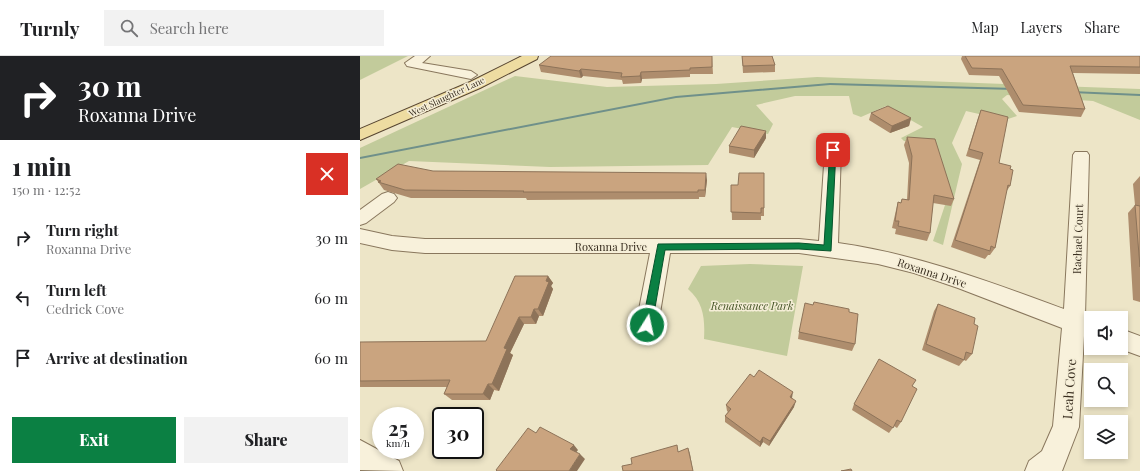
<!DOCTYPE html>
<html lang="en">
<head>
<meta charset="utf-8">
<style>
  :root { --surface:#fff; --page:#f2f2f2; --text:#202124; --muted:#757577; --line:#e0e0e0; --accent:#0b8043 }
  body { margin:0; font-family:"Playfair Display",serif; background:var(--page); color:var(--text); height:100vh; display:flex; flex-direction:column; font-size:15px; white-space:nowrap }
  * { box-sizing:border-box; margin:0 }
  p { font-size:13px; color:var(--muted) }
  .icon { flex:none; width:22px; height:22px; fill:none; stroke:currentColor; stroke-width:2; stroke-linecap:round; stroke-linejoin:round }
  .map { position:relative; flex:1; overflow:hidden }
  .details { display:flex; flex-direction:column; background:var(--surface); width:360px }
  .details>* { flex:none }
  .guide { background:#202124; color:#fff; overflow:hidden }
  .buttons { position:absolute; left:724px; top:255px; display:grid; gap:8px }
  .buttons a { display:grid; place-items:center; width:44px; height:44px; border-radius:0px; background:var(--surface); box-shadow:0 2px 6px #0003; font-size:20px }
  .speed { position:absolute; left:12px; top:351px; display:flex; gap:8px; font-size:20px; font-weight:700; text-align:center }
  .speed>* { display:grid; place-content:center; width:52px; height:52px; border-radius:50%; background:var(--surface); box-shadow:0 2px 6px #0003; line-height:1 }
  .speed small { font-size:10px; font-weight:400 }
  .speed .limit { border:2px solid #111; border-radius:6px; background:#fff; color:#111 }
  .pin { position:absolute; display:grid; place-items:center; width:34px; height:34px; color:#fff; margin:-17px; border-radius:8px; box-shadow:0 2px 6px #0006 }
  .me { position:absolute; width:44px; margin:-22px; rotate:10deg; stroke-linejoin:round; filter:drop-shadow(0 0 3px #0008) }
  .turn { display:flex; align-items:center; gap:14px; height:84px; padding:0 12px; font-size:18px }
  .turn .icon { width:52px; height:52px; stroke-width:2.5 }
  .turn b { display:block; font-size:28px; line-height:34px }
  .round { display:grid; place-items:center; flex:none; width:42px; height:42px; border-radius:0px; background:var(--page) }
  .summary { display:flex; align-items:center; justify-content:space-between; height:68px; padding:0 12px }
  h1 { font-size:24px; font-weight:800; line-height:30px }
  .button { display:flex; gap:8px; margin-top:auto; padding:8px 12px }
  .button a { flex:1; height:46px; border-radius:0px; background:var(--accent); color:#fff; font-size:16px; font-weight:800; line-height:46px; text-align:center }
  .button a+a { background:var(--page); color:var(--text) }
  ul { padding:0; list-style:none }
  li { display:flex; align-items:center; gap:12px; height:60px; padding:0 12px }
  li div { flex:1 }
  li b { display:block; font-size:15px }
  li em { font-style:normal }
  header { display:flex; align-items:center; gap:24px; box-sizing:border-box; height:56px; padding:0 20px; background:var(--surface); border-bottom:1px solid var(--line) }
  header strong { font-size:19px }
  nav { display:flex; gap:22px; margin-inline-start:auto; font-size:14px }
  .search { width:280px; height:36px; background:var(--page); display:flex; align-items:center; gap:10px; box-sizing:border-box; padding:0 14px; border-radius:0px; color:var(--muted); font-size:15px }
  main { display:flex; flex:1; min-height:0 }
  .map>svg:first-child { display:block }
  .green { fill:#c2cb9b }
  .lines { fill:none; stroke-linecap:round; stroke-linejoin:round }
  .stream { fill:#6f908a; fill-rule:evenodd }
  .minor-casing { stroke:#89775d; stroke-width:2 }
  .major-casing { stroke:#574531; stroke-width:2 }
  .minor { fill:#f8f1db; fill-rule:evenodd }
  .major { fill:#eedca1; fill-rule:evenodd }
  .wall { fill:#ae8d6d }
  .shaded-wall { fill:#8d7359 }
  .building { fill:#caa47f; stroke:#8d7359 }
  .route { fill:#0b8043; stroke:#07532c }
  .labels { text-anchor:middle; stroke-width:3; stroke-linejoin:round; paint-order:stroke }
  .far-street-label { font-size:9px; fill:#392e20; stroke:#f5eed7 }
  .street-label { font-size:11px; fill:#392e20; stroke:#f5eed7 }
  .park-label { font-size:11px; font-style:italic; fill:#465527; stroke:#f5eed7 }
  .near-street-label { font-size:13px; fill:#392e20; stroke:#f5eed7 }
</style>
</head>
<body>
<header>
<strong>Turnly</strong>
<div class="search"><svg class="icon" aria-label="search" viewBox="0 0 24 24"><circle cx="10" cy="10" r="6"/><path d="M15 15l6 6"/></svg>Search here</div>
<nav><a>Map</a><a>Layers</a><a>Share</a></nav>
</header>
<main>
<section class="details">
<div class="guide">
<div class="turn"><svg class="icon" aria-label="right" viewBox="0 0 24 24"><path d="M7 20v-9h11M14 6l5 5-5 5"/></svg><div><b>30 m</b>Roxanna Drive</div></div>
</div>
<div class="summary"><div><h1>1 min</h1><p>150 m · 12:52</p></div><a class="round" style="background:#d93025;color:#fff"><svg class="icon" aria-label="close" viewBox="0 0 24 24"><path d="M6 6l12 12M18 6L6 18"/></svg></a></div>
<ul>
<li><svg class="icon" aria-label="right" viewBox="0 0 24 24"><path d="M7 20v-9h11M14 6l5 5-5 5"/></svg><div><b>Turn right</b><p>Roxanna Drive</p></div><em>30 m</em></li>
<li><svg class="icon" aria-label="left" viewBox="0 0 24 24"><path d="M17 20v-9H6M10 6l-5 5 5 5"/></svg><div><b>Turn left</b><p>Cedrick Cove</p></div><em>60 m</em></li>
<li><svg class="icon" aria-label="arrive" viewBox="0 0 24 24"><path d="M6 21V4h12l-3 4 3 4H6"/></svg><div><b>Arrive at destination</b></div><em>60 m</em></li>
</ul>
<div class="button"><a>Exit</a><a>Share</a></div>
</section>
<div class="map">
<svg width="780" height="415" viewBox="0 0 780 415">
  <rect width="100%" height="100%" fill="#ede5c7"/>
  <path class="green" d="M0,0H48L0,24Z
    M155,20L247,31L356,28L457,21L780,33V64L733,45L647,39L642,43L657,60L645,64L606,55L592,87L602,108L583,189L573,185L585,149L586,120L574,86L544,85L541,82L563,71L526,50L501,61L493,58L489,40H435L396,49L413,68L408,78L372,71L348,109L190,111L49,105L0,133V92Z
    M390,208L443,210L427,300L344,283C345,263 344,247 328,233L341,210Z"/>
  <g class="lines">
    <path class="stream" d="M470,27L655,32L657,33L655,34L470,29L316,42L0,103V101L316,40Z
      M711,35L780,38V40L712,37L710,36Z"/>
    <defs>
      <path id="minor" d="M55,0H70L62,7L111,15L117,19L111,23L47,10L45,7Z
        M473,89L478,91L481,94L478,187C557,198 630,226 704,253L713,99L715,96H727L729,99L725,261L731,263V283L724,280L719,371L702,415H665L669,405L682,395L693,370L702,272L598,232L554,217L518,208L439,197H310L298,269L295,276L287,279L279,276L276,269L290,197H65L32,194L0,187V173L32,180L65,183H439L459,185L465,94L468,91Z
        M28,136L34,138L37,142L34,146L6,167L0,169V154L22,138Z
        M761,273L780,280V300L758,292H761Z
        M0,384L39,405L43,415L0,414Z"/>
      <path id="major" d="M162,0H178L177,3L120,32L0,84V73L110,26Z"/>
    </defs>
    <use href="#minor" class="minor-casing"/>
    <use href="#major" class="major-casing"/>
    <use href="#minor" class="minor"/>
    <use href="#major" class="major"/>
  </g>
  <path class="wall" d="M352,0L353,18H330V21L282,23L281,27L263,28L262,24L223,20L221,22L181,16L179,9Z
    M382,0H412L415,9V16L383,17Z
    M602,0H780V18L713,17L725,53L721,61L659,56L639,20L609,19L601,3Z
    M621,54L639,107L650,113V130L646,136L635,192L630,199H628L625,203L591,191L620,104L606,100L618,62Z
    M511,57L551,62L549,70L530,77L509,64Z
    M406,75V82L394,102L369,97V90Z
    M547,81L594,143L591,150L573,147L570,177L567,185L535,178L536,173L532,172L536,154L538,146L541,147L542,143L547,144L549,107L544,89Z
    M73,115L347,124L345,141H339V143L167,144L166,142H51L24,134L16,123Z
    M780,120V246L773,244L768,157L775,149L773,128Z
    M371,129L404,152V160H401V164H372Z
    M188,220L193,227L191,230L193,233L183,260H179L176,268H164L150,297L153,299L139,335L134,334L130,344H92L84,338L87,331H0V286L126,285Z
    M578,248L614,268L612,298L606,305L604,304L599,310L562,294L574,255Z
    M489,256L495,288L492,295L438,283L439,276Z
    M552,330L541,366L537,372L534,370L529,377L492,354L494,348Z
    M432,342L434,351L409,390L403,386L400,391L365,366V360L368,356L367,355L366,349Z"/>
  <path class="shaded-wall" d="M221,13L223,20L221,22L219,15Z
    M281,16L282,23L281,27L280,20Z
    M551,62L549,70L530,77L532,70Z
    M406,75V82L394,102V94Z
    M346,117L347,124L345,141V134Z
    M188,220L193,227L191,230L193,233L183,260L178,253Z
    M174,253L179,260L176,268L171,261Z
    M159,261L164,268L150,297L153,299L139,335L132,328L144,292Z
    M128,328L134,334L130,344L123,338Z
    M433,336L432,342L429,347L430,341Z
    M436,345L434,351L409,390L410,385Z
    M403,381V386L400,391V386Z
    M214,389L218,394L215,398L210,393Z
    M328,392L330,398L333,415Z
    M220,398L225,403L217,415H209Z"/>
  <path class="building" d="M191,0H352V11L330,12V14L281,16L280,20L261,21L262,17L221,13L219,15L179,9Z
    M382,0H412L415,9L383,10Z
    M605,0H780V11L710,10L725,53L663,49L642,13L612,12Z
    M528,50L551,62L532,70L511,57Z
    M621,54L648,61L639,107L651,110L650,113L653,114L650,130L648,129L635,192L631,190L630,195L595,184L623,97L609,93Z
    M381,70L406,75L394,94L369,90Z
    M547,81L575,83L594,143L574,139L570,177L538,170L539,165H535L538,146L541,147L542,143L549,144L552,100Z
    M38,108L73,115L346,117L345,134H338V136H163L164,135L45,134L18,126L21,125L16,123Z
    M379,117H404V152H401V157L371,156V129H378Z
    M775,149L780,150V211Z
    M155,220H188L186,225L189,226L178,253H174L171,261H159L144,292L147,293L132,328H128L123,338H84L90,324L0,325V286L126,285Z
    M454,246L489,253V256L498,258L495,288L439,276L445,247L453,249Z
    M578,248L615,262L614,268L618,270L612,298L606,296L604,304L566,288Z
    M519,303L556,324L552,330L557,333L541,366L537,364L533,372L494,348Z
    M399,314L433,336L430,341L436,345L410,385L403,381L400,386L365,360L371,353L366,349L390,318L394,321Z
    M180,371L214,389L210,393L220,398L209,415H137L136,414L168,372L176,377Z
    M317,389L318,396L328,392L333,415H263L262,410L272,408L271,402Z
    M491,413L492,415H481Z"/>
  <path class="route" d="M470,92L476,94L471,195L439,193L305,194L292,269L287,273L283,272L282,269L298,188L439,187L464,189Z"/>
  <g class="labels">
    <g class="far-street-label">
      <text transform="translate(87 41) rotate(-25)" y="3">West Slaughter Lane</text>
    </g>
    <g class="street-label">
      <text transform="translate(718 183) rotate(-88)" y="4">Rachael Court</text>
      <text x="251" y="195">Roxanna Drive</text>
      <text transform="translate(572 217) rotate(18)" y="4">Roxanna Drive</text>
    </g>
    <g class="park-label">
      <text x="392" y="254">Renaissance Park</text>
    </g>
    <g class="near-street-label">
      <text transform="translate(709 333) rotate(-86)" y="5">Leah Cove</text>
    </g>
  </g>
</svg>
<div class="buttons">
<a><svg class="icon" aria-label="sound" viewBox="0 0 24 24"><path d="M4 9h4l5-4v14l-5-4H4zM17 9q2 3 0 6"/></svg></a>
<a><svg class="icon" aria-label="search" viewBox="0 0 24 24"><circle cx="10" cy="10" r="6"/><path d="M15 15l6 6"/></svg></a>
<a><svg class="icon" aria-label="layers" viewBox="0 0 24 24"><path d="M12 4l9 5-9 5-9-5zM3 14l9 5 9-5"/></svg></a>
</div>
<div class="speed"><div>25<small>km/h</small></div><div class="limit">30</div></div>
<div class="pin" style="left:473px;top:94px;background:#d93025"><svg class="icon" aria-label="arrive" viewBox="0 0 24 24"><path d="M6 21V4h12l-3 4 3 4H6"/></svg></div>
<svg class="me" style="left:287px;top:269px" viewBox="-20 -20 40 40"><circle r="17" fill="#0b8043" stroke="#fff" stroke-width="3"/><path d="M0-11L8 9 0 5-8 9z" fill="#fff"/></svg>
</div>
</main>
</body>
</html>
